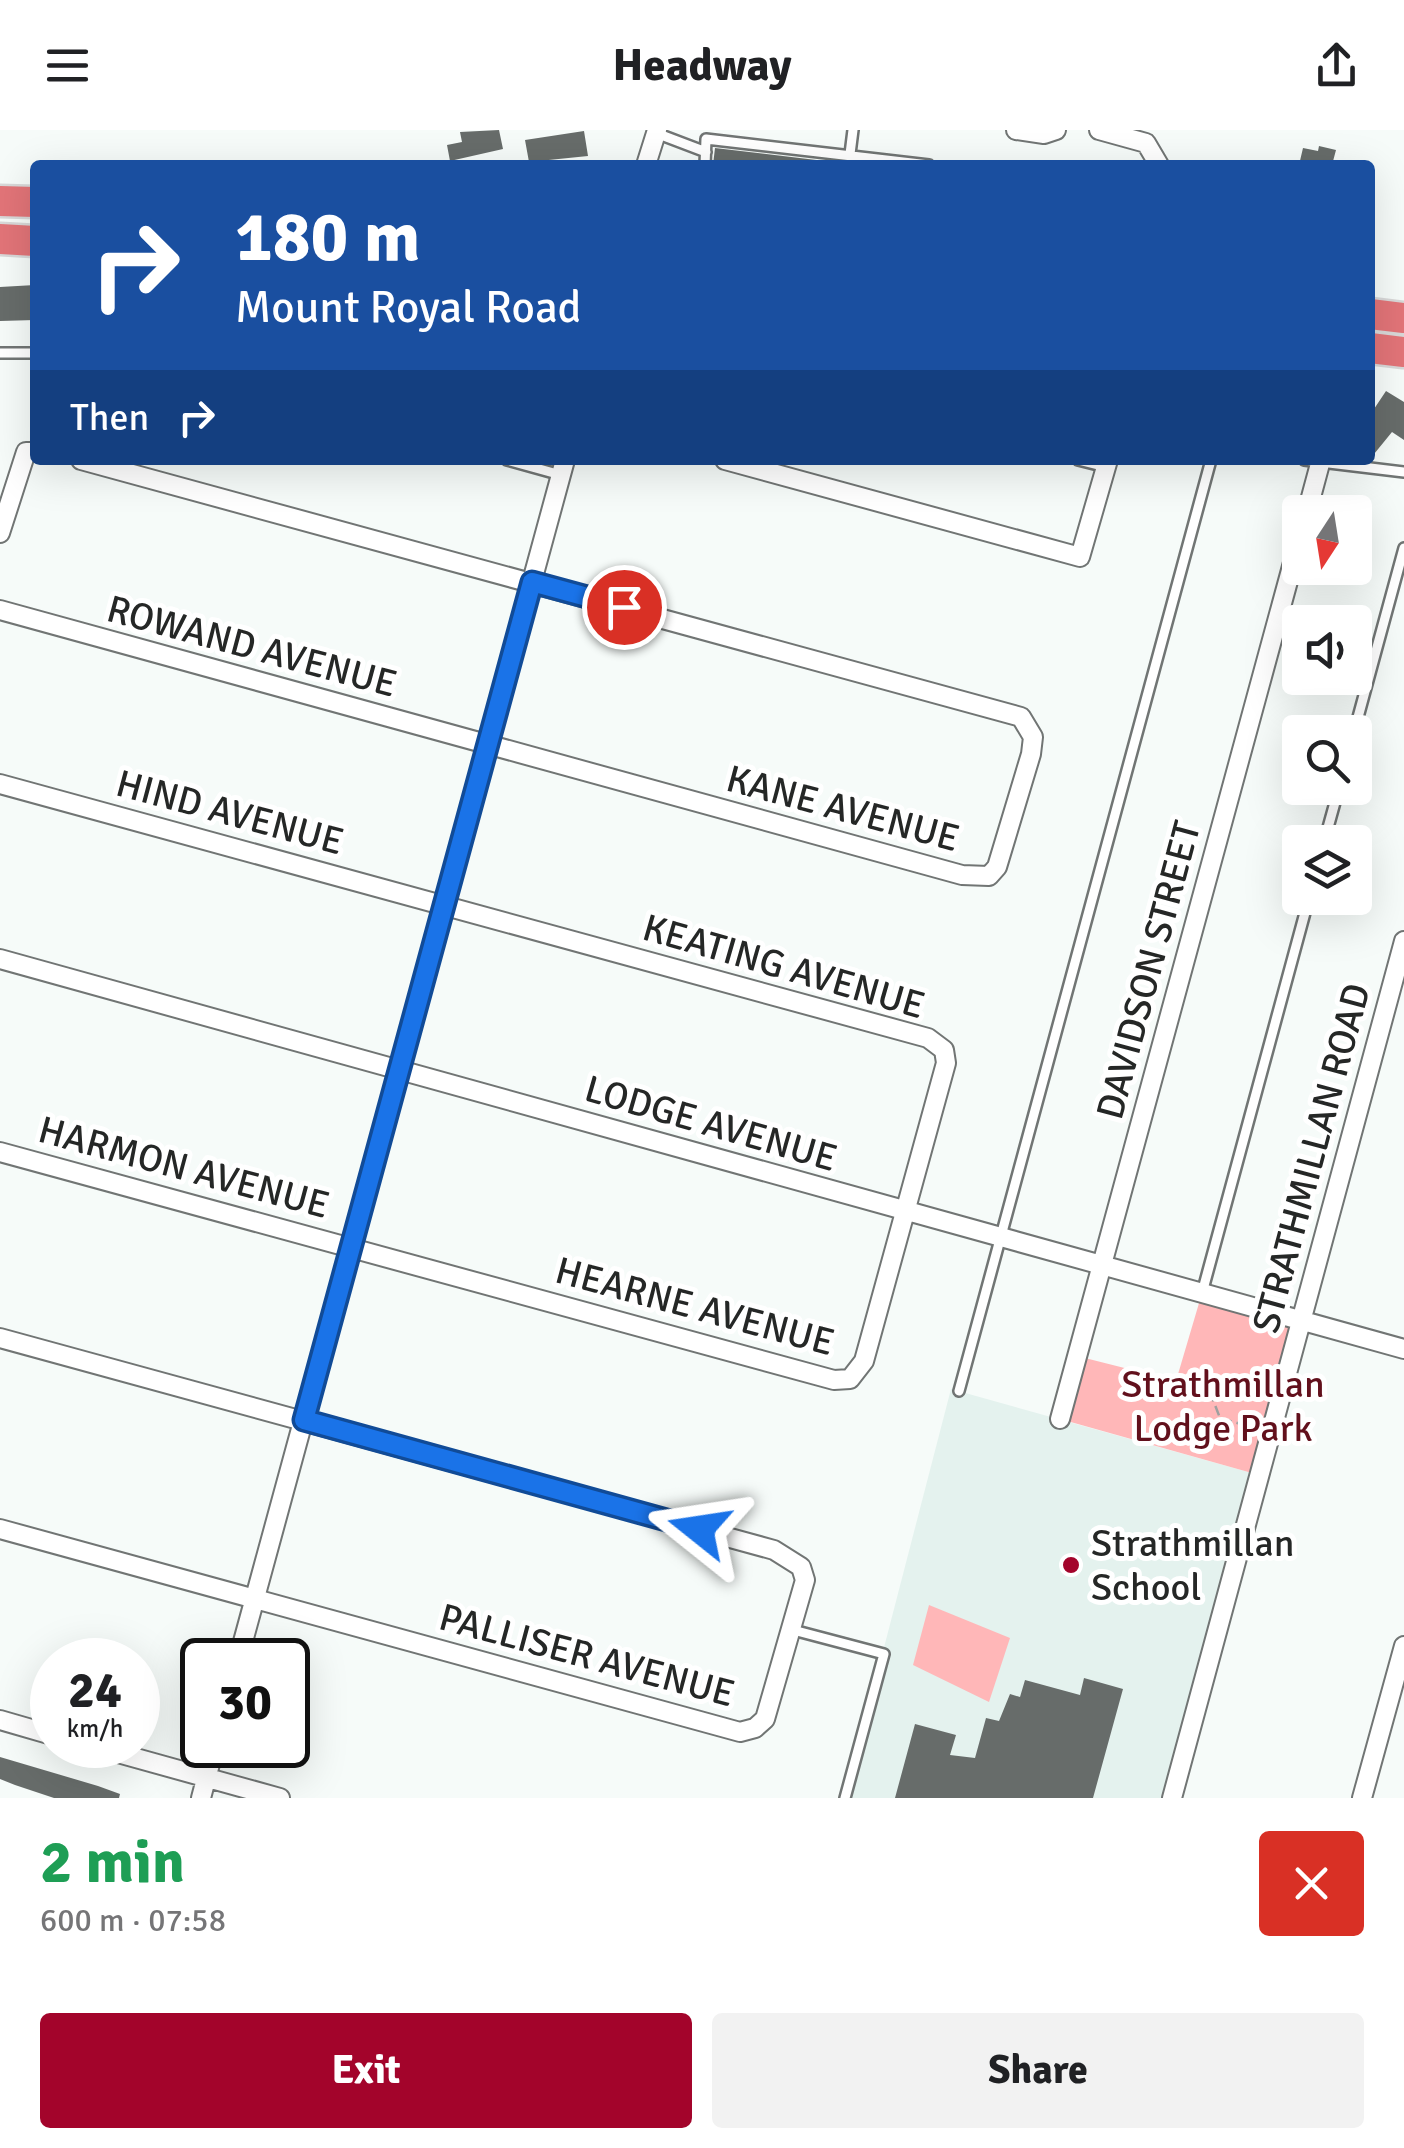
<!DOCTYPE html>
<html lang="en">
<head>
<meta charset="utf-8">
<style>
  :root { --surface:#fff; --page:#f2f2f2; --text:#202124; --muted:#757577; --accent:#a3042b }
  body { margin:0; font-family:Signika,sans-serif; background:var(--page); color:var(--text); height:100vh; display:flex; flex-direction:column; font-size:38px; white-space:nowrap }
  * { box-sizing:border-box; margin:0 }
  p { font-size:32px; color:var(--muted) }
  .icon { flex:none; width:55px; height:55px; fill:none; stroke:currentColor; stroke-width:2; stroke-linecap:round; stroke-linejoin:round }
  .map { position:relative; height:1668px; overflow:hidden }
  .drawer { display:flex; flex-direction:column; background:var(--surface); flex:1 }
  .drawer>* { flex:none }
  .guide { position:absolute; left:30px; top:30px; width:1345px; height:305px; border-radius:10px; box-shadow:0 10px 40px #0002; background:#1a4fa0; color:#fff; overflow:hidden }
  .needle { width:65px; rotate:192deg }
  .fabs { position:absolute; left:1282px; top:365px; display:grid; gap:20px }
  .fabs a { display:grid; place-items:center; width:90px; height:90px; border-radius:10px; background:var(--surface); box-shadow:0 10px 40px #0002; font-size:50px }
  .speed { position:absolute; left:30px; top:1508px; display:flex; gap:20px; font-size:50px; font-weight:700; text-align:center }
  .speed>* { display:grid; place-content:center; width:130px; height:130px; border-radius:50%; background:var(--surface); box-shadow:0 10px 40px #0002; line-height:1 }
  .speed small { font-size:25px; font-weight:400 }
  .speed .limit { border:5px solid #111; border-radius:15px; background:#fff; color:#111 }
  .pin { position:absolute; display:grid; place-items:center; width:85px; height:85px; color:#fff; margin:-42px; border:5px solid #fff; border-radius:50%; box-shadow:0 2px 10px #0007 }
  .me { position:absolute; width:110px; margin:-55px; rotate:285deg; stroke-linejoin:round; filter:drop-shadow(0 0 8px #0008) }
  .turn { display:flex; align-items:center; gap:35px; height:210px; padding:0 40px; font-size:45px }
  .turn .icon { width:130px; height:130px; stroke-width:2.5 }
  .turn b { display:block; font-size:70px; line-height:85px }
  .then { display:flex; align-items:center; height:95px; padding:0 40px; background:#0003; gap:20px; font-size:38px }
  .round { display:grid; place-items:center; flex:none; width:105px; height:105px; border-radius:10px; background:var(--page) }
  .summary { display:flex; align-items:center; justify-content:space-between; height:170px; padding:0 40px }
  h1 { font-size:60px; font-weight:800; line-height:75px; color:#1e9e55 }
  .button { display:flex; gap:20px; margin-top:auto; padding:20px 40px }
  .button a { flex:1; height:115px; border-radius:10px; background:var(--accent); color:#fff; font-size:40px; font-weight:800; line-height:115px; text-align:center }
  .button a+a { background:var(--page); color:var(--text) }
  header { display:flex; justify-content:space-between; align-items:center; height:130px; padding:0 40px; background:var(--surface); font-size:45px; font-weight:800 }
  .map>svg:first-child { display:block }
  .built { fill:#e4f2ee }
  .green { fill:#ffb7b8 }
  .building { fill:#676c6a }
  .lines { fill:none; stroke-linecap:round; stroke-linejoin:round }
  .lane-casing { stroke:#717574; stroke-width:14 }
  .street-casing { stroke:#717574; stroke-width:22 }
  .highway-casing { stroke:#d8d8d8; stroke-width:35 }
  .path { stroke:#9da09f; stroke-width:2.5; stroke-dasharray:10 5; stroke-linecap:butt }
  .lane { stroke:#fff; stroke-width:9 }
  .street { stroke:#fff; stroke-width:18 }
  .highway { stroke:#e27478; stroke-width:30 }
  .route-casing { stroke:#114b97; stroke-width:25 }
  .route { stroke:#1a73e8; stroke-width:18 }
  .poi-dot { fill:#a3042b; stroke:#fff; stroke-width:4 }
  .labels { text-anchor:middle; stroke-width:10; stroke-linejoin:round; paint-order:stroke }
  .street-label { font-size:38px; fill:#252726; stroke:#fff }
  .park-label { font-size:38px; fill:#62101c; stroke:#fff }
  .poi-label { font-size:38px; fill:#252726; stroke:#fff; text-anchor:start }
</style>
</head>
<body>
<header><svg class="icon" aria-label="menu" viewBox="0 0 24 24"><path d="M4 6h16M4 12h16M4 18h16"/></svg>Headway<svg class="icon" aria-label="share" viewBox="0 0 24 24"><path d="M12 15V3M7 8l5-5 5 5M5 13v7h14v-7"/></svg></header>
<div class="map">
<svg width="1404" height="1668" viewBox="0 0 1404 1668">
  <rect width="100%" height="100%" fill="#f6fbf9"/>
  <path class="built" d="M951,1259L1259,1345L1172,1668H845Z"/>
  <path class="green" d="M1202,1163L1301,1190L1259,1345L1060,1289L1077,1226L1176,1251Z
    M929,1475L1010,1508L989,1572L913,1535Z"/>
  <path class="building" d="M499,0L503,19L450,31L447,15L462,12L460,2Z
    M584,1L588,26L529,32L525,10Z
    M1319,16L1336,20L1332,35H1299L1303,18L1318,21Z
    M715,18L833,32V35H713Z
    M35,155V190L0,191V157Z
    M1386,261L1404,272V310L1392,302L1370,329V285Z
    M1084,1548L1123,1559L1093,1668H895L915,1594L956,1605L950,1625L975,1628L986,1588L999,1591L1010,1564L1020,1567L1025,1550L1080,1565Z
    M0,1627L98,1656L120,1664L119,1668H54L15,1655L0,1649Z"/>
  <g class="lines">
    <defs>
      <path id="lane" d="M656,3L706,22
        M850,24L853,0
        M705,35L706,9L929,35
        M0,223H35
        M507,330L561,345
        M1078,330L1106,337
        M1304,330L1404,342
        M1354,602L1404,418
        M1324,712L1339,658
        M1202,1163L1309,768
        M959,1261L1211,330
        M793,1500L884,1524L845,1668"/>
      <path id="street" d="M1016,0L1044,4L1056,0
        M1099,0L1146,13L1159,35
        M646,35L657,0
        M725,330L1080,427L1108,330
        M1307,382L1321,330
        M0,403L26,322H35
        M0,480L962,745L989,746L997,737L1031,624L1033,607L1021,587L81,330
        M0,654L928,908L944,920L946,933L864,1231L850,1249L834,1250L0,1022
        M0,829L1404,1219
        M0,1208L774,1420L801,1437L805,1450L765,1589L755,1598L740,1602L0,1399
        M1060,1289L1300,407
        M238,1530L565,330
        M0,1590L52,1605
        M89,1615L280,1668
        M201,1668L215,1615
        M1172,1668L1404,811
        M1362,1668L1404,1516"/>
      <path id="highway" d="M0,71L35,72
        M0,109L35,111
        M1370,184L1404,188
        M1370,218L1404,222"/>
    </defs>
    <use href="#lane" class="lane-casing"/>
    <use href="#street" class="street-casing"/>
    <use href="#highway" class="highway-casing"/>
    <path class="path" d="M1210,1262L1220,1288L1251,1297"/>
    <use href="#lane" class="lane"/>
    <use href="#street" class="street"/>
    <use href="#highway" class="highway"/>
  </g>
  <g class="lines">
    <defs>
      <path id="route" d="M624,477L532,452L304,1290L699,1399"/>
    </defs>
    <use href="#route" class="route-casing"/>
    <use href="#route" class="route"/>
  </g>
  <circle class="poi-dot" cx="1071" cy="1435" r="10"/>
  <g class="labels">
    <g class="street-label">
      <text transform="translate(252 516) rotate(15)" y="13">ROWAND AVENUE</text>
      <text transform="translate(843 678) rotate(15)" y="13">KANE AVENUE</text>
      <text transform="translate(230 682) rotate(15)" y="13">HIND AVENUE</text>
      <text transform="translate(784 836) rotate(16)" y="13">KEATING AVENUE</text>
      <text transform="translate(1148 840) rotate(-75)" y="13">DAVIDSON STREET</text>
      <text transform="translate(711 993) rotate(16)" y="13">LODGE AVENUE</text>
      <text transform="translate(1311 1028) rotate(-75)" y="13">STRATHMILLAN ROAD</text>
      <text transform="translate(184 1037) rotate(15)" y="13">HARMON AVENUE</text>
      <text transform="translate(695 1176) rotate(15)" y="13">HEARNE AVENUE</text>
      <text transform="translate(587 1525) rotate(15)" y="13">PALLISER AVENUE</text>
    </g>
    <g class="park-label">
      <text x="1223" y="1267">Strathmillan<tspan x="1223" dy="44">Lodge Park</tspan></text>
    </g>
    <g class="poi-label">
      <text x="1091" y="1426">Strathmillan<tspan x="1091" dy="44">School</tspan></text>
    </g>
  </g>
</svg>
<div class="fabs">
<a><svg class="needle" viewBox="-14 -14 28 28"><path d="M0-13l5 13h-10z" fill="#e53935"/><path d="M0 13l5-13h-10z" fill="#757577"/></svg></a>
<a><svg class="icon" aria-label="sound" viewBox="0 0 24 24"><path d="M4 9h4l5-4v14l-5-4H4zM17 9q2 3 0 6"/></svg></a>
<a><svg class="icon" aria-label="search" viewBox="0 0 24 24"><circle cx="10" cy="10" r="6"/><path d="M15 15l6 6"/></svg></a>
<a><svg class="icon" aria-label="layers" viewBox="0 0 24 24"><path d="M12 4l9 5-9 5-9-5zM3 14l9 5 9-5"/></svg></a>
</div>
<div class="speed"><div>24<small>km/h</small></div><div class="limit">30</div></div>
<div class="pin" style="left:624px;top:477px;background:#d93025"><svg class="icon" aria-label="arrive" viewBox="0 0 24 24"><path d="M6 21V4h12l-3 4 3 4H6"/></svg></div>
<svg class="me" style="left:699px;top:1399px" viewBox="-20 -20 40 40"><path d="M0-17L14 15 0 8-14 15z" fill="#1a73e8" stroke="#fff" stroke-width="4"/></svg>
<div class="guide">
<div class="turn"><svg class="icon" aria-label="right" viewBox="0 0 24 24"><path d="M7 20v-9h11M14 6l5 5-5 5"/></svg><div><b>180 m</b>Mount Royal Road</div></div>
<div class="then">Then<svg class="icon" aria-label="right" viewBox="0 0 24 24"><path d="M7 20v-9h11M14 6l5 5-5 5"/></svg></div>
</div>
</div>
<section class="drawer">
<div class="summary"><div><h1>2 min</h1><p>600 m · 07:58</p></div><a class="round" style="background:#d93025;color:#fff"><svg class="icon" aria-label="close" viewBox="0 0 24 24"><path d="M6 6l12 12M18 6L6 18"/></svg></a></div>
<div class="button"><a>Exit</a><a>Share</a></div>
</section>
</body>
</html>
